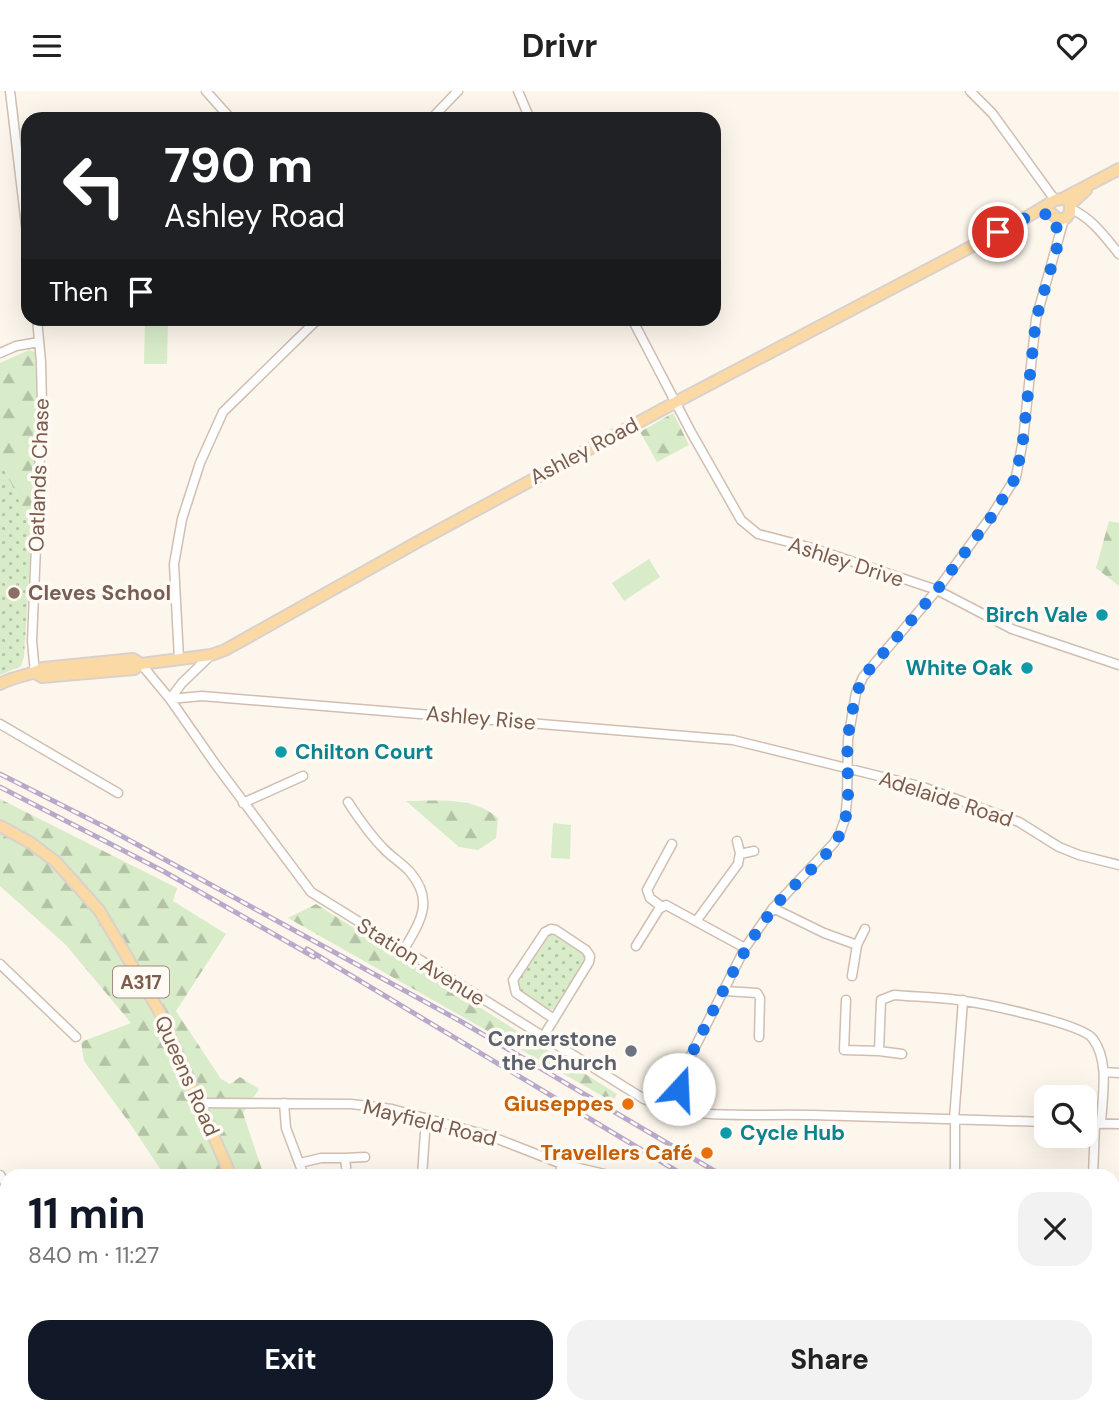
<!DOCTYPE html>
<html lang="en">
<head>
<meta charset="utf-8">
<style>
  :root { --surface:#fff; --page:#f2f2f2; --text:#222; --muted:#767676; --accent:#111827 }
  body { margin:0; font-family:"DM Sans",sans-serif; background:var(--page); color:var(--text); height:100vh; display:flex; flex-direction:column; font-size:26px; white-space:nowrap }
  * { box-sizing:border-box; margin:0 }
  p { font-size:23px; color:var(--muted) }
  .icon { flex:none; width:38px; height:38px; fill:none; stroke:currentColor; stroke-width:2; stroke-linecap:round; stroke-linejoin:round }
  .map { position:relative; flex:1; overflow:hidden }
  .sheet { position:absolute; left:0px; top:1078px; width:1120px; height:245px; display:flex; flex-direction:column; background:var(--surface); border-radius:21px 21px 0 0; box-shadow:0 7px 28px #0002 }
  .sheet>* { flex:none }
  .banner { position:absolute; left:21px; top:21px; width:700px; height:214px; border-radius:21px; box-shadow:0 7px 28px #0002; background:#202124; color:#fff; overflow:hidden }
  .controls { position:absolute; left:1034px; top:994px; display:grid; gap:14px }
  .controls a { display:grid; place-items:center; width:63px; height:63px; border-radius:14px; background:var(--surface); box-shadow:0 7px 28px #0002; font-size:35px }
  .pin { position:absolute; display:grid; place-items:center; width:60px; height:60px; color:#fff; margin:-30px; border:4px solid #fff; border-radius:50%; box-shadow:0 2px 7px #0007 }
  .me { position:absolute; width:77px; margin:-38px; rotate:20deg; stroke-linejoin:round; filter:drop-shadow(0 0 5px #0008) }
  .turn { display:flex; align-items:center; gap:24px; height:147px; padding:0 28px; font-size:32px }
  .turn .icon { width:91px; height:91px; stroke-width:2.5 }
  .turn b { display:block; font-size:49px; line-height:60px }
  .then { display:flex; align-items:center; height:66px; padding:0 28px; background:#0003; gap:14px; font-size:26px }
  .round { display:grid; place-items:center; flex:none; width:74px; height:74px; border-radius:21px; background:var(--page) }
  .headline { display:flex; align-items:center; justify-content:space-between; height:119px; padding:0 28px }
  h1 { font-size:42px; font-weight:700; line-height:52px; color:var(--accent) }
  .action { display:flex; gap:14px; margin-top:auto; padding:14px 28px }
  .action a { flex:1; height:80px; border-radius:21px; background:var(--accent); color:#fff; font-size:28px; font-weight:700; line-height:80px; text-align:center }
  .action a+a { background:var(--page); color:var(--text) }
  header { display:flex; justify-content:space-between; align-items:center; height:91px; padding:0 28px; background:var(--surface); font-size:32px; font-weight:700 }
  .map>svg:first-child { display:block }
  .green { fill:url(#green-dots) }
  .forest { fill:url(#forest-firs) }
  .pitch { fill:#d8ecc9 }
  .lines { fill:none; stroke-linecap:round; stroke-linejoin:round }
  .minor-casing { stroke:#d1beb0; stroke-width:11 }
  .major-casing { stroke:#dad1cd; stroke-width:14 }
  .minor { stroke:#fff; stroke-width:8 }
  .major { stroke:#fbd9a5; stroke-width:10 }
  .rail-casing { stroke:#b9a8c9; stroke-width:5 }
  .rail { stroke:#fffaf3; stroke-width:2.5; stroke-dasharray:8; stroke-linecap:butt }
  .route { stroke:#1a73e8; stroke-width:12; stroke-dasharray:0 21.6 }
  .education-dot { fill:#8d6e63; stroke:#fffaf3; stroke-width:2.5 }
  .culture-dot { fill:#0f9aa8; stroke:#fffaf3; stroke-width:2.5 }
  .worship-dot { fill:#6b7280; stroke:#fffaf3; stroke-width:2.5 }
  .food-dot { fill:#e8710a; stroke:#fffaf3; stroke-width:2.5 }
  .labels { text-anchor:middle; stroke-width:7; stroke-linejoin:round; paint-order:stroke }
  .shield { fill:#fffaf3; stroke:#a28b7f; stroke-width:2 }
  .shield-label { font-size:19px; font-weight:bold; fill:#7a5c4d }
  .street-label { font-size:21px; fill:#7a5c4d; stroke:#fffaf3 }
  .education-label { font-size:21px; font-weight:bold; fill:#785e54; stroke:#fffaf3; text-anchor:start }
  .culture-label { font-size:21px; font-weight:bold; fill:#0d838f; stroke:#fffaf3; text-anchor:end }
  .worship-label { font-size:21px; font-weight:bold; fill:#5b616d; stroke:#fffaf3; text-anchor:end }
  .food-label { font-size:21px; font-weight:bold; fill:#c56008; stroke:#fffaf3; text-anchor:end }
</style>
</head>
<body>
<header><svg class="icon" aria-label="menu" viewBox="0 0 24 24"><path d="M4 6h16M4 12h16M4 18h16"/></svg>Drivr<svg class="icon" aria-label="heart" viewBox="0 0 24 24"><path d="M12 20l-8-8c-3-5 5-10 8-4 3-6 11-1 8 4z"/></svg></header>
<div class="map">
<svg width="1119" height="1323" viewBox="0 0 1119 1323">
  <defs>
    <pattern id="green-dots" width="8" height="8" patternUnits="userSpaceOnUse" patternTransform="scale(1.75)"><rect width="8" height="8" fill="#d8ecc9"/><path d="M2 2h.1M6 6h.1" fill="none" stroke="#b4c2a5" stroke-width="1.8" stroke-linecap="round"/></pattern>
    <pattern id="forest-firs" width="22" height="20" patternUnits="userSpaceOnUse" patternTransform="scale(1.75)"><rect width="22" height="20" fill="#d8ecc9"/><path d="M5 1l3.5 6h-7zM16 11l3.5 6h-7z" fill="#b4c2a5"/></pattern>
  </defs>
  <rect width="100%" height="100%" fill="#fdf6ec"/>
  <path class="green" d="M0,368L32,438L24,566L21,575L0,584Z
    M553,841L585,862L587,866L561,913L555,918L549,919L518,900L516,889L547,843Z"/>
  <path class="forest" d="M29,259L35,261L38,344L32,438L0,368V272Z
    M673,322L689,354L657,371L640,341Z
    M1109,430L1119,432V495L1096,477Z
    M0,708L177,797L173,810L226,843L176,920L221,988L230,993L240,986L259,998L243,1022L264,1085H165L131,1034L84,970L81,951L131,932L66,854L0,795Z
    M406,710C437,710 473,705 498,727L496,747L478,759L459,756Z
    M316,813L617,1003L613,1011L288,827Z"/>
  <path class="pitch" d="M145,229H168L167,273H144Z
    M649,468L660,486L624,510L612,492Z
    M553,732L571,734L570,768L551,767Z"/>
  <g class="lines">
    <defs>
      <path id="minor" d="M10,0L28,151
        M206,0L231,28
        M518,0L530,28
        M970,0L992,22L1055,109
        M431,28L458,0
        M1071,118C1092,127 1105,146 1119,163
        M632,228L691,341L741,429L758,443L812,457L937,499L1012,538L1119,574
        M0,262L16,255L39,251
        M179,568L174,473L182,428L200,372L223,321L318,228
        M141,573L170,608L216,674L311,801L644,1008C696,1031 756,1022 812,1024C890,1026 968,1029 1046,1031
        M35,582L32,550L42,315L41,271L37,228
        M170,608L202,605L733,649L923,696L1019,731L1059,756L1079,764L1119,774
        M170,608L182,592L211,564
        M0,633L118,702
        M348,711C359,728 370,744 385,759C393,767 403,773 410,781C435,810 420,831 403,860
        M243,712L303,685
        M740,763L754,760
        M662,816L650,807L647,799L672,753
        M773,817L824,842L857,854
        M697,829L738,773L740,762L737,750
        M636,855L659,818L666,814L745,857
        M0,873L76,946
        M852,885L857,854L865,838
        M725,900L757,902L760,907L759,946
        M846,909L844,959L879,960L881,909L894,904C917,906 941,906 964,910C986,913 1083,933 1093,948C1110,971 1102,1006 1101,1033
        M543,946L589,871L590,865L586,859L556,839L551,838L545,841L513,889L516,902L554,928
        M879,960L902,963
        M1104,981L1119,982
        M680,986L679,1006L686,1021
        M644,1008C660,1004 670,998 680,986L745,857L773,817L834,752L840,742L845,728L847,709L848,648L856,602L863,586L937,499L992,424L1016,386L1023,349L1036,228L1064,128
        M199,1012L351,1013L392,1018L490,1045L562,1073L613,1085
        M284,1012L286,1037L304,1085
        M954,1029L963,909
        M1085,1032L1119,1033
        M300,1072L321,1067H345
        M346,1076L345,1067L365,1066
        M0,1084L7,1095
        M422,1085L426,1027
        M559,1085L562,1073
        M955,1085V1029
        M1093,1085L1095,1033
        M1113,1215H1119
        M1116,1291L1119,1292
        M129,1316L132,1323
        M951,1316L962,1323
        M487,1323L496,1316
        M806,1323L807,1316"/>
      <path id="major" d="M1070,114L1086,99
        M1051,122L1059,129L1066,127L1070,121V114
        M35,582L42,586L53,585L134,578L141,573L211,564L225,559L421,449L676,311L1022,129L1055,109L1062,108L1119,78
        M0,593C14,585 30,585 43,577L133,568L141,573
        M0,735L31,752L56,771L99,819L158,918L231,1085
        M322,1316L324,1323"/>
    </defs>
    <use href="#minor" class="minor-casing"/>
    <use href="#major" class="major-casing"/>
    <use href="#minor" class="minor"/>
    <use href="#major" class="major"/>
    <defs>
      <path id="rail" d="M0,683L107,737L462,931L723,1085
        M0,696L163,780L314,866
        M307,858L685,1085
        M1069,1316L1081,1323
        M1089,1316L1101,1323"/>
    </defs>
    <use href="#rail" class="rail-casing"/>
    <use href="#rail" class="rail"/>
  </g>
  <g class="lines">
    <path class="route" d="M679,998L680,986C709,930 735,868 773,818C792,792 825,772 840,743C854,714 845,679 848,648C850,627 855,605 863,586L937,499L992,425L1016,386L1023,349L1036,228L1059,150L1055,128L1051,122L1022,128L998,141"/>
  </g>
  <circle class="education-dot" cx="14" cy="502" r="7"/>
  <g class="culture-dot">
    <circle cx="1102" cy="524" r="7"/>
    <circle cx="1027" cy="577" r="7"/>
    <circle cx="281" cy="661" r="7"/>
    <circle cx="726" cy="1042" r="7"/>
  </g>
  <circle class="worship-dot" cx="631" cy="960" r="7"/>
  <g class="food-dot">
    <circle cx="628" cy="1013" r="7"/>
    <circle cx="707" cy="1062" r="7"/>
  </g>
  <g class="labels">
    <rect class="shield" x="113" y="875.5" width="56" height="31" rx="5"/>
    <g class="shield-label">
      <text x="141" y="898">A317</text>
    </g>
    <g class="street-label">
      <text transform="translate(584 360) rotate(-28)" y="7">Ashley Road</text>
      <text transform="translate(39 384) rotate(-88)" y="7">Oatlands Chase</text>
      <text transform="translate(846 471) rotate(18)" y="7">Ashley Drive</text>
      <text transform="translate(481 627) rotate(5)" y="7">Ashley Rise</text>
      <text transform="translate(946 708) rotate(18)" y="7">Adelaide Road</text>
      <text transform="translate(421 871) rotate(32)" y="7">Station Avenue</text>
      <text transform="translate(187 985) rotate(66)" y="7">Queens Road</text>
      <text transform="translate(430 1032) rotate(14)" y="7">Mayfield Road</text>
    </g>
    <g class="education-label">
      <text x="28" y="509">Cleves School</text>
    </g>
    <g class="culture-label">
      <text x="1088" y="531">Birch Vale</text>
      <text x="1013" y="584">White Oak</text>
      <text x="295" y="668" text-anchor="start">Chilton Court</text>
      <text x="740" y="1049" text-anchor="start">Cycle Hub</text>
    </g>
    <g class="worship-label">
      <text x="617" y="955">Cornerstone<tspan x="617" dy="24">the Church</tspan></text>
    </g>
    <g class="food-label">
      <text x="614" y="1020">Giuseppes</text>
      <text x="693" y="1069">Travellers Café</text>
    </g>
  </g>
</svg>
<div class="controls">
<a><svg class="icon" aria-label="search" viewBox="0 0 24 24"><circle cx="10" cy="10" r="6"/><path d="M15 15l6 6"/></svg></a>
</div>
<div class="pin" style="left:998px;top:141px;background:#d93025"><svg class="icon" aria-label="arrive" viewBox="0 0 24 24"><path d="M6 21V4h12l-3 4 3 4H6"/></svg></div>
<svg class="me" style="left:679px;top:998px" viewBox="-20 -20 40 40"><circle r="19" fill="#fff"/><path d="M0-13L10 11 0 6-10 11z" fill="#1a73e8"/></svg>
<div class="banner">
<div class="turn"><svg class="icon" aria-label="left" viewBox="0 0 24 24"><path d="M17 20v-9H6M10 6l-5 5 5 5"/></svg><div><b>790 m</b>Ashley Road</div></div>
<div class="then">Then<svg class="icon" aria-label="arrive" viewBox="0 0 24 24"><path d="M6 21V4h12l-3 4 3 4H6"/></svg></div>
</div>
<section class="sheet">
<div class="headline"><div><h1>11 min</h1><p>840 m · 11:27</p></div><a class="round"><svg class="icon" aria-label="close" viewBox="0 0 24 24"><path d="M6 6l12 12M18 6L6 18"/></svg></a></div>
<div class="action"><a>Exit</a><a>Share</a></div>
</section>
</div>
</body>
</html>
